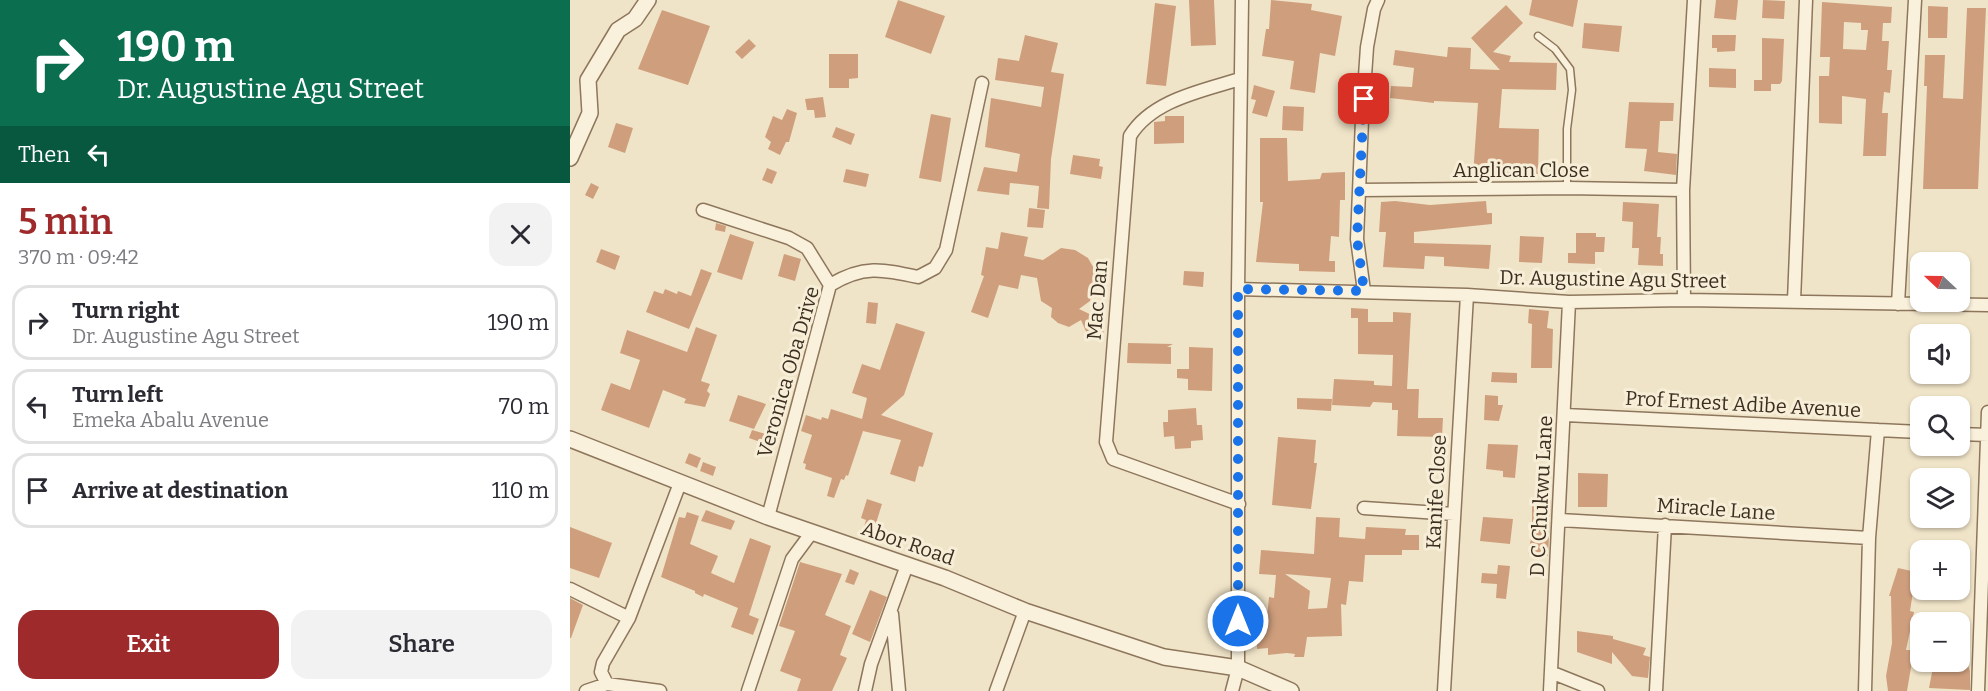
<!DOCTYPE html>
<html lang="en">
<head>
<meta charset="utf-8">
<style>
  :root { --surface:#fff; --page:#f2f2f3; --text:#2b2b33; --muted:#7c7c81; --line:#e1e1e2; --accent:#9e2a2b }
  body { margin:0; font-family:Bitter,serif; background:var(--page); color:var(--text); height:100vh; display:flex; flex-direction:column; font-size:22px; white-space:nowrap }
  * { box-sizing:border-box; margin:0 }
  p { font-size:20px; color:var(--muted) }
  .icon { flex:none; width:33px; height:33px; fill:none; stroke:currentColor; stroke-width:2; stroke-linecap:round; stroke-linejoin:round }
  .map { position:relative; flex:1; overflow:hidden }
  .drawer { display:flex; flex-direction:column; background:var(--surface); width:570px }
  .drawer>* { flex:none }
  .top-card { background:#0b6e4f; color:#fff; overflow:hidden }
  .needle { width:39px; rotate:292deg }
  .fabs { position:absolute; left:1340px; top:252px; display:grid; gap:12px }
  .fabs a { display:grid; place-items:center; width:60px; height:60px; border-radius:12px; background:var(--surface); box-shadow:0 2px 4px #0004; font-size:30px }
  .pin { position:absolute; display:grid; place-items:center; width:51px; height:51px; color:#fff; margin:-26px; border-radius:12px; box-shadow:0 3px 9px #0006 }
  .me { position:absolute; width:66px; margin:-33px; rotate:0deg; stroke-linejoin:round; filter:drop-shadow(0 0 4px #0008) }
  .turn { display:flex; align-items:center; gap:21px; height:126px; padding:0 18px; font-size:27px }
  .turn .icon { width:78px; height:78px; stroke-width:2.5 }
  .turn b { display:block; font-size:42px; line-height:51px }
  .then { display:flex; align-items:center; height:57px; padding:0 18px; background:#0003; gap:12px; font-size:22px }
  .round { display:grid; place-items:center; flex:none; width:63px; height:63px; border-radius:18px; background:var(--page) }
  .overview { display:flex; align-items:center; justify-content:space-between; height:102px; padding:0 18px }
  h1 { font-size:36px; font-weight:600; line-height:45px; color:var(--accent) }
  .button { display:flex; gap:12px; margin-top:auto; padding:12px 18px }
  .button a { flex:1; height:69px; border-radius:18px; background:var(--accent); color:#fff; font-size:24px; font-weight:600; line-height:69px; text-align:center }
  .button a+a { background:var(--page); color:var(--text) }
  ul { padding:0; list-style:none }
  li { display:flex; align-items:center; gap:18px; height:75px; margin:0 12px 9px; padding:0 6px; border:3px solid var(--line); border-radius:18px }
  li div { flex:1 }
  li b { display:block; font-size:22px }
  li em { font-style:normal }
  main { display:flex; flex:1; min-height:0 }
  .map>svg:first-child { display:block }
  .building { fill:#cf9f7d; fill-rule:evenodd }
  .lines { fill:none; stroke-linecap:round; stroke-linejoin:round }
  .service-casing { stroke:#8d765c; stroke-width:9 }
  .minor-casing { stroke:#8d765c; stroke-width:15 }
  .tertiary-casing { stroke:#8d765c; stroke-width:18 }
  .service { stroke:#faf1dc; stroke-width:6 }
  .minor { stroke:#faf1dc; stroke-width:12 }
  .tertiary { stroke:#faf1dc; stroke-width:15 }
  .route { stroke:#1a73e8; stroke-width:10; stroke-dasharray:0 18 }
  .labels { text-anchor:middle; stroke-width:6; stroke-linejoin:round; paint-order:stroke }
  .street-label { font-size:20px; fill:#3d2e20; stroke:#f7eed8 }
</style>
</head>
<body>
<main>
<section class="drawer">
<div class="top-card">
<div class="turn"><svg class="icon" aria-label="right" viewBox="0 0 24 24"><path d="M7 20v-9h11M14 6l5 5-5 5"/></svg><div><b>190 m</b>Dr. Augustine Agu Street</div></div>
<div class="then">Then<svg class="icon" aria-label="left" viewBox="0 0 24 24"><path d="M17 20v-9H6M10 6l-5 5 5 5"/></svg></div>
</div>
<div class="overview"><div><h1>5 min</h1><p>370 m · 09:42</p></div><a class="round"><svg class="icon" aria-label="close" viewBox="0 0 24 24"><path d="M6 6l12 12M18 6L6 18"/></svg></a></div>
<ul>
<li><svg class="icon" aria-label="right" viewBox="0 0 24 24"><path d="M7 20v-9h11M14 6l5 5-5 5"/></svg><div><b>Turn right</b><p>Dr. Augustine Agu Street</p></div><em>190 m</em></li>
<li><svg class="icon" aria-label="left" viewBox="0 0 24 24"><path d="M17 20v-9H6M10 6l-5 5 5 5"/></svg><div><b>Turn left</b><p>Emeka Abalu Avenue</p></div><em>70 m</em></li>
<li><svg class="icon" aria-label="arrive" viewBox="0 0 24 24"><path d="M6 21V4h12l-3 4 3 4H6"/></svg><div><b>Arrive at destination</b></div><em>110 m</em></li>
</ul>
<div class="button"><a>Exit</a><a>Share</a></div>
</section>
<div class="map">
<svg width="1418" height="691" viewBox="0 0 1418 691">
  <rect width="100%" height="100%" fill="#f0e4c8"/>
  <path class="building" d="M328,0L375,16L361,54L315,37Z
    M619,0H644L646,45L621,46Z
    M701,0L742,4L741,10L772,16L765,56L750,53L745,93L720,89L724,61L692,56L696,29H699Z
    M962,0H1008L1003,27L959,15Z
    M1146,0H1168L1166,20L1144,18Z
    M1193,0L1215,1L1214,19L1192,18Z
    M1252,2L1322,7L1321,23H1313L1312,41H1319L1317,70H1322L1320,93L1314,92L1312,113H1318L1316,156H1293L1296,99L1272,96V124L1249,123V76H1259L1260,57H1250ZM1274,22L1291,23V30H1298L1296,50L1273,49Z
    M585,3L606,6L596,86L576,84Z
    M936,5L953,23L923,52L941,56L939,62L987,63L986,90L932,89L929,128L969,129L968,174L924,173V177L903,176L908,103L864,101V103L820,98L821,86L842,87L844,68L823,65L825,50L877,57L878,47L901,48L900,69L930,70L901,38Z
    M1358,6L1378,7L1377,38H1358Z
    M1397,8H1416L1408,189H1353L1357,86H1354L1355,55H1375L1373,98L1393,99Z
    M92,10L140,26L118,85L68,69Z
    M1014,23L1052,26L1049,52L1012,48Z
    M455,35L488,43L481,72L494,74L481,159L479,209L467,208L469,186L440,183L439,195L407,191L414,167L447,172L450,154L415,147L421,98L471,107L474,87L425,80L428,58L449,61Z
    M1142,35H1166L1165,51L1147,52V48H1142Z
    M1192,38L1214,39L1212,81L1210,84H1201V91H1184V80H1192Z
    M179,39L186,46L172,59L165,52Z
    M259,54H288V78L279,79V88H259Z
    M1139,68L1166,69V88L1139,87Z
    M684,85L705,91L697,117L682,113L686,100L681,99Z
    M253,97L256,117L245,118L244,110H237L235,99Z
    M1059,102L1104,103L1103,121H1090L1088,152L1107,154L1106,175L1074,171L1077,149L1055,148Z
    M713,106L734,107L733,131L712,130Z
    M217,109L227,113L219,142H216L210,155L198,149L201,142L195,137L203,116L212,120Z
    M361,114L381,118L371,182L349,178Z
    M595,116H614V143L584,144V122L595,121Z
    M46,123L63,128L55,153L38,147Z
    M266,127L285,134L281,145L262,137Z
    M690,138H717L718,181L750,179L752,173L775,172V200H770L769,237L761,236L759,261H765V272L729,271V264L686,262L693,202H690Z
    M503,155L530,159L529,166L533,167L531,179L500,174Z
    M197,168L207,172L202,184L192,180Z
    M276,169L299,174L296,187L273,182Z
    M21,183L29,187L23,199L15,195Z
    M825,201L860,205L916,201L917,213H922V224L844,232V243L921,245L919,269L874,266V257L855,256L854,269L813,267L816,232H809L811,202Z
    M1053,202L1089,204L1087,237H1091L1090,254H1093V266L1068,265L1069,248H1062L1063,222L1052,221Z
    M459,208L475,210L473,228L457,227Z
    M146,223L156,226L155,232L145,230Z
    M431,232L458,237L454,256L473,260L491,248L505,250L518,258L526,272L520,301L509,309L530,319L534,332L527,337L518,336L511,320L499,327L488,323L481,317L482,308L471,301L467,278L451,275L448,289L429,285L418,318L401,312L414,276L411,275L416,247L428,249Z
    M1006,233H1026V237H1035L1034,252H1025V264L998,263V253H1006Z
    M160,234L184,242L172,280L147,272Z
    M950,236L974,237L972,263L949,262Z
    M31,249L50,256L45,270L26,262Z
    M214,254L231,259L225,281L208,276Z
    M131,269L142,273L119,329L76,312L84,291L93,294L95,289L107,294L108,291L121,296Z
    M614,271L634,272L633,287L613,285Z
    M298,302L308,303L306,324L296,323Z
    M781,308L798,309V322H823V312L841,313L837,389H849L848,418H873L872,437L827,436L828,410H822V403L803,402L800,407L762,405L764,379L804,381V385L822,386L823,355L788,354V318H781Z
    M959,309L979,311L977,328L983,329L982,368H961L962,324L958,323Z
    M326,323L355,332L334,395L311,415L363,433L353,467L349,466L345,482L320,474L331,440L293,431L278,476L276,475L274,480L271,479L264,498L257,496L262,478L235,469L236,464L233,463L242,435L231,431L236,415L251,420L252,417L258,419L261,409L292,419L297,398L282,393L292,364L310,370Z
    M126,327L147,335L131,381L140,384L137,391L140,394L135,407L114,403L116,399L93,390L79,428L31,410L41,383L60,390L70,360L50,353L57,330L117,352Z
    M558,343L603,344L597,347H601V364L557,363Z
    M619,347L643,348L642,391L618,390V379L607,378V369H619Z
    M922,372L947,373V383L921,382Z
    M168,395L196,404L184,429L159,421Z
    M915,395L928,396V405H933L929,421L914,420Z
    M727,398L762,399L761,411L727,409Z
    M626,408L627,425H632L633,440L621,441V448L605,449L604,436L594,437L593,422H598V410Z
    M182,430L196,434L193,443L179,438Z
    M708,437L746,440L744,463H747L741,509L702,505Z
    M918,444L948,445L945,478L933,477V471L916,469Z
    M119,453L131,458L127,468L115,463Z
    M133,462L146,467L143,476L130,471Z
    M1008,473L1038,474L1037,507H1008Z
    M297,499L312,504L303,533L293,530L296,520L291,518Z
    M962,499L981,500L978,556L958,554L962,533Z
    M136,510L165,521L161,530L131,521Z
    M117,512L129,516L120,544L148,556L141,573L164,583L180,538L201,546L179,615L189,619L183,635L161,627L168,608L134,594L133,597L125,593V591L91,577L109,517L115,518Z
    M746,517L770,518L769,537L795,539L796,527L836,529L835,535H849V550H832V555H795L793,582L779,581L776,605L771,604L772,636L737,637L734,657H724L725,654L717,653L698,655V648L687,649L686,618L697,617L699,597L704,598L706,575L689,574L691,550L744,554ZM715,574L761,578L757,608L738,609L740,591Z
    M913,517L943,519L940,544L910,541Z
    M0,527L42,543L29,578L0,568Z
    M230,562L272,574L255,615L281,626L270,655L277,658L262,691H227L231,679L210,671L225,631L209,626Z
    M928,565L940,566L936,599L926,598L927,584L911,583L912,573L927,574Z
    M1328,568L1346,572L1340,611L1344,612L1336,650H1344L1337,691H1318L1316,676L1322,643L1321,596H1319Z
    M280,569L289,573L284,585L275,582Z
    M300,590L317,597L300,642L282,634Z
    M0,598L13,605L1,638H0Z
    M1007,631L1043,636V639L1076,648L1073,655L1080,657L1078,678L1062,676L1042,652V664L1007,652Z
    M1390,643L1400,671V690L1359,688L1364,662H1389Z"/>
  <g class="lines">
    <defs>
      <path id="service" d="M968,36L985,49L1000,69L1002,90L997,129V188"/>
      <path id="minor" d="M790,190L997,188L1113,190
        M133,210L219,238L237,248L260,285
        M668,289L897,295L999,302L1114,300L1418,305
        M794,291L787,239L792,120L797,47L804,9L808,0
        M1114,300L1113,190L1124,0
        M1224,301L1236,0
        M1328,304L1345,0
        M995,415L1350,432
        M1389,434L1418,435
        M669,504L543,459L536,442L560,136C582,100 632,91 670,79
        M794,508L884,514
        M198,517L260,285C293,265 312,269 348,277L365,268L376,250L412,83
        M990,520L1299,538
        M0,589L59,618L33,663L31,672L37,684
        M322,614L329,691
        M59,618L110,483
        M983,673L1028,691
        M16,691L37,684L90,691
        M178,691L222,559L242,532
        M295,691L301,664L337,565
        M426,691L455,611
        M662,691L668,668V289L672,0
        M874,691L897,295
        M980,691L999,302
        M1086,691L1095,525
        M1295,691L1299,538L1308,430
        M1408,691L1418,412"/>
      <path id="tertiary" d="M0,158L20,113L18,80L48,30L65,19L78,0
        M0,439L198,517L375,578L455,611L594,657L668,668L721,691"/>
    </defs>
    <use href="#service" class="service-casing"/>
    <use href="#minor" class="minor-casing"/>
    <use href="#tertiary" class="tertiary-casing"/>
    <use href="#service" class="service"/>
    <use href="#minor" class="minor"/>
    <use href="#tertiary" class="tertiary"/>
  </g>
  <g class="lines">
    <path class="route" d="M668,621V289L794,291L787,239L794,99"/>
  </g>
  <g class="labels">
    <g class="street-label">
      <text x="951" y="177">Anglican Close</text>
      <text transform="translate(1043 279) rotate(1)" y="7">Dr. Augustine Agu Street</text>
      <text transform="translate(527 300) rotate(-85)" y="7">Mac Dan</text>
      <text transform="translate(218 372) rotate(-74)" y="7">Veronica Oba Drive</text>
      <text transform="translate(1173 404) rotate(3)" y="7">Prof Ernest Adibe Avenue</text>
      <text transform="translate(866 492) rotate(-87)" y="7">Kanife Close</text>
      <text transform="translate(971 496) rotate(-87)" y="7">D C Chukwu Lane</text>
      <text transform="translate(1146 509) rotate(4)" y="7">Miracle Lane</text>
      <text transform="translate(338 543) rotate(19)" y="7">Abor Road</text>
    </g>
  </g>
</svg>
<div class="fabs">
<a><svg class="needle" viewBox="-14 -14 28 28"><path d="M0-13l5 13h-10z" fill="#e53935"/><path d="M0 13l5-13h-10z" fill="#7c7c81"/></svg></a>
<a><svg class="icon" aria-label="sound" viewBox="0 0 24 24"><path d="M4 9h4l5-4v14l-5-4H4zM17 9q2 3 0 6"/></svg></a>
<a><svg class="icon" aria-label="search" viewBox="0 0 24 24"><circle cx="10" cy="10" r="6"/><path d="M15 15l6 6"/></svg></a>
<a><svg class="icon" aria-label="layers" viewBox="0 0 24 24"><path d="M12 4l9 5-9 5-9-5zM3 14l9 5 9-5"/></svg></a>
<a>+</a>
<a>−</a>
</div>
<div class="pin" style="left:794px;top:99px;background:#d93025"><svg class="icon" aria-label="arrive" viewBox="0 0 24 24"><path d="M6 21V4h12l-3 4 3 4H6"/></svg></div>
<svg class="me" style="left:668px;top:621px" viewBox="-20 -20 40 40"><circle r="17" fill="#1a73e8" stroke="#fff" stroke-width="3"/><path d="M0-11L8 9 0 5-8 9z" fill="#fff"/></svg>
</div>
</main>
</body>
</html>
